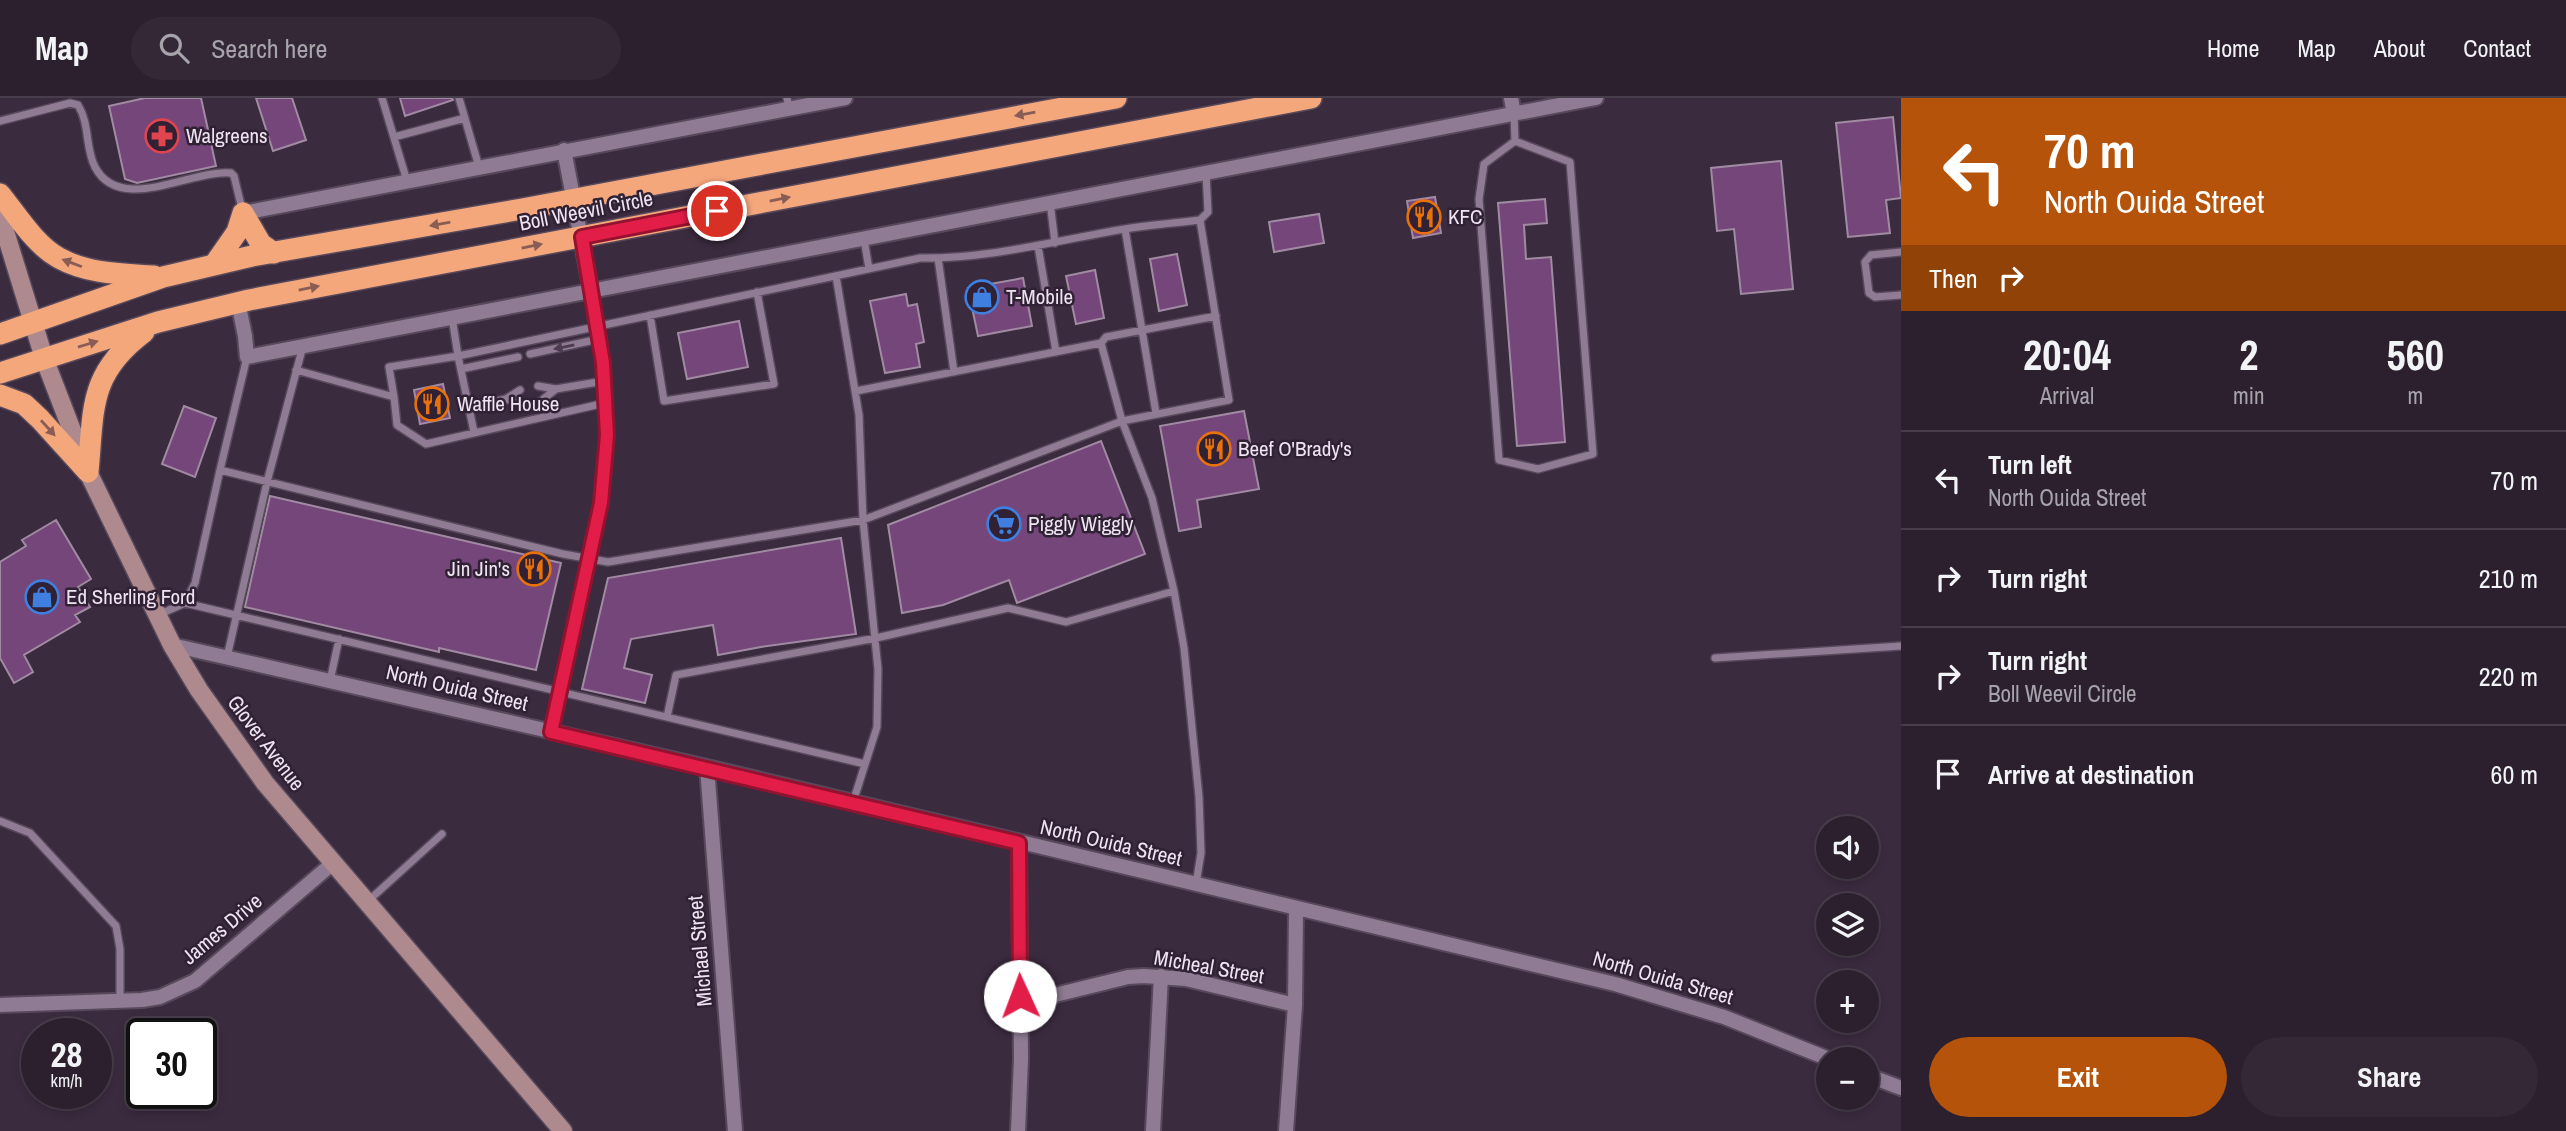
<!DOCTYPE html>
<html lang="en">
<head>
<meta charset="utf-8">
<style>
  :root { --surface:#2c202f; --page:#342837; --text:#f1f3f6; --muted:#a6a3aa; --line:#483e4b; --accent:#b45309 }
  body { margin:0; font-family:"Archivo Narrow",sans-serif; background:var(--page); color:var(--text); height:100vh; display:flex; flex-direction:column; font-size:26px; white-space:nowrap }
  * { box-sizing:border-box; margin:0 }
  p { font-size:23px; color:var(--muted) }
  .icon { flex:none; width:38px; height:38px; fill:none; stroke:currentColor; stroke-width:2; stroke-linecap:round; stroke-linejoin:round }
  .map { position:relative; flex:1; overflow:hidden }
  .details { display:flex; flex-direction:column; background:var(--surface); width:665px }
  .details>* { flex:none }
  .top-card { background:#b45309; color:#fff; overflow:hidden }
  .tools { position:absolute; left:1816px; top:718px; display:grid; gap:14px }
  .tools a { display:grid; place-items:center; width:63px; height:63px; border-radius:50%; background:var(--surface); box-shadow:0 4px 10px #0003,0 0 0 2px var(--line); font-size:35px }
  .speed { position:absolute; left:21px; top:920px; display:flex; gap:14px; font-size:35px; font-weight:700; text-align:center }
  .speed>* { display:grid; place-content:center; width:91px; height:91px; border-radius:50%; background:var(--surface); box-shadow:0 4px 10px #0003,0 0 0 2px var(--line); line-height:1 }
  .speed small { font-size:18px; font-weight:400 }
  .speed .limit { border:4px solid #111; border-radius:10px; background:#fff; color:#111 }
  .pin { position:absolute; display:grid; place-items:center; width:60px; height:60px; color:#fff; margin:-30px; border:4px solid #fff; border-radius:50%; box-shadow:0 2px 7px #0007 }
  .me { position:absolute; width:77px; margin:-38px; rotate:358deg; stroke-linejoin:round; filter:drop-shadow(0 0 5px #0008) }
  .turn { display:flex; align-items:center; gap:24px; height:147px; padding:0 28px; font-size:32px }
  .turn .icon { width:91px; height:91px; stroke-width:2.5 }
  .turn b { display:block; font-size:49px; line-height:60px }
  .then { display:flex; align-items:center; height:66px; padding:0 28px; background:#0003; gap:14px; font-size:26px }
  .eta { display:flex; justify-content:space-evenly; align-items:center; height:119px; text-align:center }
  .eta b { font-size:42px; font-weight:700; line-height:49px }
  .action { display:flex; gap:14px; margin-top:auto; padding:14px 28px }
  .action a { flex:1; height:80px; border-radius:42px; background:var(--accent); color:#fff; font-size:28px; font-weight:700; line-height:80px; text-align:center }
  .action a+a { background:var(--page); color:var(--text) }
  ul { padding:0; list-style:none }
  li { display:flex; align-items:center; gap:21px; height:98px; padding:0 28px; border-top:2px solid var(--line) }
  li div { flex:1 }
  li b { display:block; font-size:26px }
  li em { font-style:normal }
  header { display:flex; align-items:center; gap:42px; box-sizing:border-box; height:98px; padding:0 35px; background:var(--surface); border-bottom:2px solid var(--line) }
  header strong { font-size:33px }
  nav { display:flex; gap:38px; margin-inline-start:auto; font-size:24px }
  .search { width:490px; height:63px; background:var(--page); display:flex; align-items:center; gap:18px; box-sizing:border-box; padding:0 24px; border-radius:38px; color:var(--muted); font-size:26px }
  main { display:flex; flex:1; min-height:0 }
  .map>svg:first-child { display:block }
  .building { fill:#75467a; stroke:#a08ba2; stroke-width:2 }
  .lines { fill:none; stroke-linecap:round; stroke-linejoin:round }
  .lane-casing { stroke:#57495b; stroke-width:10 }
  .street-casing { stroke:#57495b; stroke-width:18 }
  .secondary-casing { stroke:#57495b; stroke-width:21 }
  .highway-casing { stroke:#57495b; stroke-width:24 }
  .lane { stroke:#8f7c94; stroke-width:7 }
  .street { stroke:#8f7c94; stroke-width:14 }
  .secondary { stroke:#ae898d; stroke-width:18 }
  .highway { stroke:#f5a77c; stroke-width:21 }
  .oneway { fill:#895d55 }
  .oneway2 { fill:#4d3c52 }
  .route-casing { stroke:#92132f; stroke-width:18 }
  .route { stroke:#e11d48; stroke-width:12 }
  .labels { text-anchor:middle; stroke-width:5; stroke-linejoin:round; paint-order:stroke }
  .poi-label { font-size:21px; fill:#eee4f1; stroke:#312135; text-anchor:start }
  .street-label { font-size:21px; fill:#eee4f1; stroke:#312135 }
</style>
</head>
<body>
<header>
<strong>Map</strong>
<div class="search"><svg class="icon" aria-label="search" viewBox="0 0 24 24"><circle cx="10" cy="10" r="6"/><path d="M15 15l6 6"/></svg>Search here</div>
<nav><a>Home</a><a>Map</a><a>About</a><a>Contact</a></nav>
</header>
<main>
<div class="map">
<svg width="1901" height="1033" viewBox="0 0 1901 1033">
  <rect width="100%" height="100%" fill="#3b2b3f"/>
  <path class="building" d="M145,0H201L216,68L137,85L125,81L109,8Z
    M256,0H292L306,42L273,53Z
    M400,0H452L453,2L405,18Z
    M1893,19L1901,100L1886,102L1890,135L1848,139L1836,25Z
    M1781,63L1793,191L1741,196L1734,131L1717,133L1711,70Z
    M1435,99L1441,135L1413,140L1407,103Z
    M1545,101L1547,125L1524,127L1526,161L1551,159L1565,344L1517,348L1498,105Z
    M1319,116L1324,145L1274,154L1269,124Z
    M1177,156L1187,207L1159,213L1150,161Z
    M1095,172L1104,220L1076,226L1066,178Z
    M1023,180L1032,228L978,238L968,190Z
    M906,196L908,208L917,206L924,244L916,246L920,269L885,275L870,203Z
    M739,223L748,269L687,281L678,235Z
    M443,286L450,320L420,326L414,292Z
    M184,308L216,320L195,379L162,366Z
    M1244,313L1259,391L1197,402L1201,429L1179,433L1160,328Z
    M1101,343L1145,456L1017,505L1009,482L943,507L902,515L888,427Z
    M270,398L561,465L536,572L439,550V554L245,509Z
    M56,422L91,481L78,489L90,509L75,517L80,524L24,557L33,574L14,585L0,560V464L26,448L22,442Z
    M841,440L856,536L761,549L718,557L713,527L631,541L624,570L652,577L645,605L582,591L608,480Z"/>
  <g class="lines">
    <defs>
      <path id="lane" d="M382,0L407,83
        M459,0L479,69
        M787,0L789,10
        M1514,16L1515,43L1484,66L1479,101L1499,362L1538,371L1593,356L1570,64L1515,43
        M0,23L70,5L78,7C90,26 85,50 95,69C120,117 192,71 231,75L234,78L242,111
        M394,39L465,20
        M1050,104L1055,145
        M1125,131L1156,315
        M864,141L869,171
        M1038,148L1056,254
        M1901,154L1871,157L1865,164L1869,195L1875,199L1901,197
        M938,160L954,274
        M836,178L859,317L863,422L878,571L877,629L853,704
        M650,217L664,303L774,286L757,194
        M452,219L458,258L920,160C990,161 1057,142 1125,131C1150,127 1175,125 1200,122L1208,114L1206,75
        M530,256L599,241
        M461,271L518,259
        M296,272L394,299L397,327L426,346L605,305
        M538,288L556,291
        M856,293L1101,245
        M394,299L389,269L458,258L474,334
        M506,301L520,292
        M541,303L556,291L604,283
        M469,309L506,301L523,307
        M220,372L247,259
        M185,505L865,666
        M158,517L185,505L195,485L220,372L563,456L608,464L863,422L1122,323L1229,302L1200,122
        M227,559L267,384L303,248
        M1715,560L1901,548
        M330,583L339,541
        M667,619L676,577L876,540L1008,510L1066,524L1174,493
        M551,633L601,405L607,337L603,265L591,193
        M0,723L30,735L116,828L120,851V903
        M1196,786L1201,755L1199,699L1184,550L1174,493L1152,400L1122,323L1101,245L1106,239L1216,218
        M367,804L442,736"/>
      <path id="street" d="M1511,0L1514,16
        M564,52L591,192
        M243,115L845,0
        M238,204L245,238L247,259L1596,0
        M172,547L707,669L1615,886L1724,919L1829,961
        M707,669L735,1033
        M1020,898L1055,897L1128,879L1144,878L1186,881L1295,907
        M0,907L142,902L160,899L195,883L333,765
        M1867,977L1901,990
        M1018,1033L1021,961L1019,745
        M1153,1033L1161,878
        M1286,1033L1295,907L1296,810"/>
      <path id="secondary" d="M0,117L44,260L88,374L172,547L199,592L265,685L563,1033"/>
      <path id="highway" d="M0,96C17,117 35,147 59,160C88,176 122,176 154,178
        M243,115L261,146L274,155
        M214,167L237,134L243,115
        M0,236L163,179L252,158L522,111L1116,0
        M0,275L158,224L249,202L1311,0
        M0,297L24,306L40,321L88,374
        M88,374C94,311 88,276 144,234"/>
    </defs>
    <use href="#lane" class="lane-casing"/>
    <use href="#street" class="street-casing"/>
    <use href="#secondary" class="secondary-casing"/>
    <use href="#highway" class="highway-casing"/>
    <use href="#lane" class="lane"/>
    <use href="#street" class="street"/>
    <use href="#secondary" class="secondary"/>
    <use href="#highway" class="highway"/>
  </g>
  <defs><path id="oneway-solid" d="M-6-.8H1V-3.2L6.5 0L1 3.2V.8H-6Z" transform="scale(1.75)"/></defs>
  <g class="oneway">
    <use href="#oneway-solid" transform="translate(1025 16) rotate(170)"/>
    <use href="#oneway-solid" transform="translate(780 101) rotate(-11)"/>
    <use href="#oneway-solid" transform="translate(440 126) rotate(170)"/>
    <use href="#oneway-solid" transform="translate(532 148) rotate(-11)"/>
    <use href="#oneway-solid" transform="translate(72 165) rotate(-159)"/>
    <use href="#oneway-solid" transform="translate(309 190) rotate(-11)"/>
    <use href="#oneway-solid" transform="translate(88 246) rotate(-17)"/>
    <use href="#oneway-solid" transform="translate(48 330) rotate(48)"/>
  </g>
  <use class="oneway2" href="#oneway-solid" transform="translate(564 249) rotate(168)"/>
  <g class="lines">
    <defs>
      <path id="route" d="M717,113L582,139L603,265L607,337L601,405L551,634L1019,745L1020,898"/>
    </defs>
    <use href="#route" class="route-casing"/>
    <use href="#route" class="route"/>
  </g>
  <defs>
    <symbol id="pharmacy-ring" viewBox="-11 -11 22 22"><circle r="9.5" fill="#312135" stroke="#e0444e" stroke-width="1.5"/><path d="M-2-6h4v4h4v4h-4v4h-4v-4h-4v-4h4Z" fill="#e0444e"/></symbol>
    <symbol id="restaurant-ring" viewBox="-11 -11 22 22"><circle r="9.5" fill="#312135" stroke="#e8710a" stroke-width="1.5"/><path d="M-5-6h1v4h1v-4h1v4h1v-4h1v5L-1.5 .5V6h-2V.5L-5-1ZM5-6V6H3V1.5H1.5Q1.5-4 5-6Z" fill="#e8710a"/></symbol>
    <symbol id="shop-ring" viewBox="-11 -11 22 22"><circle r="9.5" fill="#312135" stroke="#3f7fe0" stroke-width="1.5"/><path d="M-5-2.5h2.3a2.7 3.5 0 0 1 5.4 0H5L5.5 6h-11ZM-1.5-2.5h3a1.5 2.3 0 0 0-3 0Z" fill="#3f7fe0"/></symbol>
    <symbol id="supermarket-ring" viewBox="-11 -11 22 22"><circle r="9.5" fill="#312135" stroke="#3f7fe0" stroke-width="1.5"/><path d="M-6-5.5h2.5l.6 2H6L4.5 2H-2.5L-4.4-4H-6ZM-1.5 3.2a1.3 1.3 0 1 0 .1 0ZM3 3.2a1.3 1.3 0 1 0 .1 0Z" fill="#3f7fe0"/></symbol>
  </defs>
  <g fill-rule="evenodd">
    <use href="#pharmacy-ring" x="143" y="19" width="38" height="38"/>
    <use href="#restaurant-ring" x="1405" y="100" width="38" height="38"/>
    <use href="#shop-ring" x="963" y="180" width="38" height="38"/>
    <use href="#restaurant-ring" x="413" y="287" width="38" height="38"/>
    <use href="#restaurant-ring" x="1195" y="332" width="38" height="38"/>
    <use href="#supermarket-ring" x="985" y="407" width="38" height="38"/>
    <use href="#restaurant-ring" x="515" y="452" width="38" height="38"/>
    <use href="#shop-ring" x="23" y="480" width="38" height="38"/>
  </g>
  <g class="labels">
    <g class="poi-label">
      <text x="186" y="45">Walgreens</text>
      <text x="1448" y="126">KFC</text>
      <text x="1006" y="206">T-Mobile</text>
      <text x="457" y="313">Waffle House</text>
      <text x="1238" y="358">Beef O'Brady's</text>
      <text x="1028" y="433">Piggly Wiggly</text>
      <text x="510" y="478" text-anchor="end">Jin Jin's</text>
      <text x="66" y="506">Ed Sherling Ford</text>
    </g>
    <g class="street-label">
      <text transform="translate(586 113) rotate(-11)" y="7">Boll Weevil Circle</text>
      <text transform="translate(457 590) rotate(13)" y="7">North Ouida Street</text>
      <text transform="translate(266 645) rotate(53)" y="7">Glover Avenue</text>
      <text transform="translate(1111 745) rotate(13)" y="7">North Ouida Street</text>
      <text transform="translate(222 831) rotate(-40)" y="7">James Drive</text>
      <text transform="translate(700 853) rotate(-95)" y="7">Michael Street</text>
      <text transform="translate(1209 869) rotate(10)" y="7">Micheal Street</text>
      <text transform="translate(1663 880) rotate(16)" y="7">North Ouida Street</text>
    </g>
  </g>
</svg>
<div class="tools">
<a><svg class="icon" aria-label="sound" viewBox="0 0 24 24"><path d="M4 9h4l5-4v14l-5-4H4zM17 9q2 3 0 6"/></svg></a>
<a><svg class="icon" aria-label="layers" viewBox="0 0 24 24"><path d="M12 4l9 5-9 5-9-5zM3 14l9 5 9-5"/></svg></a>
<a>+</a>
<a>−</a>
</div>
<div class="speed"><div>28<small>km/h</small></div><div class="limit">30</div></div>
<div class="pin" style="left:717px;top:113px;background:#d93025"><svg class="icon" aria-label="arrive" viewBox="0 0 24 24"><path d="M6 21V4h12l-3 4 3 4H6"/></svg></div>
<svg class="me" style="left:1020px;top:898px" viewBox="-20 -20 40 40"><circle r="19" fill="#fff"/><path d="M0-13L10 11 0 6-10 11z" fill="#e11d48"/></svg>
</div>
<section class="details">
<div class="top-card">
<div class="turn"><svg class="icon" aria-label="left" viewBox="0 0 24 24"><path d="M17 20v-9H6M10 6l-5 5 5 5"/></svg><div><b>70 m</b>North Ouida Street</div></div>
<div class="then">Then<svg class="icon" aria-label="right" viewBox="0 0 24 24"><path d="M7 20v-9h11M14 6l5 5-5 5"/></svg></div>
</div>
<div class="eta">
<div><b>20:04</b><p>Arrival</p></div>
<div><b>2</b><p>min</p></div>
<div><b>560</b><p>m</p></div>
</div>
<ul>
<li><svg class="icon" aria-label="left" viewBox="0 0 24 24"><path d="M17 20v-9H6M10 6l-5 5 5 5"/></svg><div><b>Turn left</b><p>North Ouida Street</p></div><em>70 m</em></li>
<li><svg class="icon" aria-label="right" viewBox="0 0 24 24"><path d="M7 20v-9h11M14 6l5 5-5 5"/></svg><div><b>Turn right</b></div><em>210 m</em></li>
<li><svg class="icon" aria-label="right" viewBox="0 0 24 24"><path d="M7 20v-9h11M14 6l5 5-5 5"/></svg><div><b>Turn right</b><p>Boll Weevil Circle</p></div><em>220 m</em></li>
<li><svg class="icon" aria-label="arrive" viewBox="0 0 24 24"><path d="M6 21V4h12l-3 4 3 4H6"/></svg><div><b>Arrive at destination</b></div><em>60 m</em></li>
</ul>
<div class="action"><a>Exit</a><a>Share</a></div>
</section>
</main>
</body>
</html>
